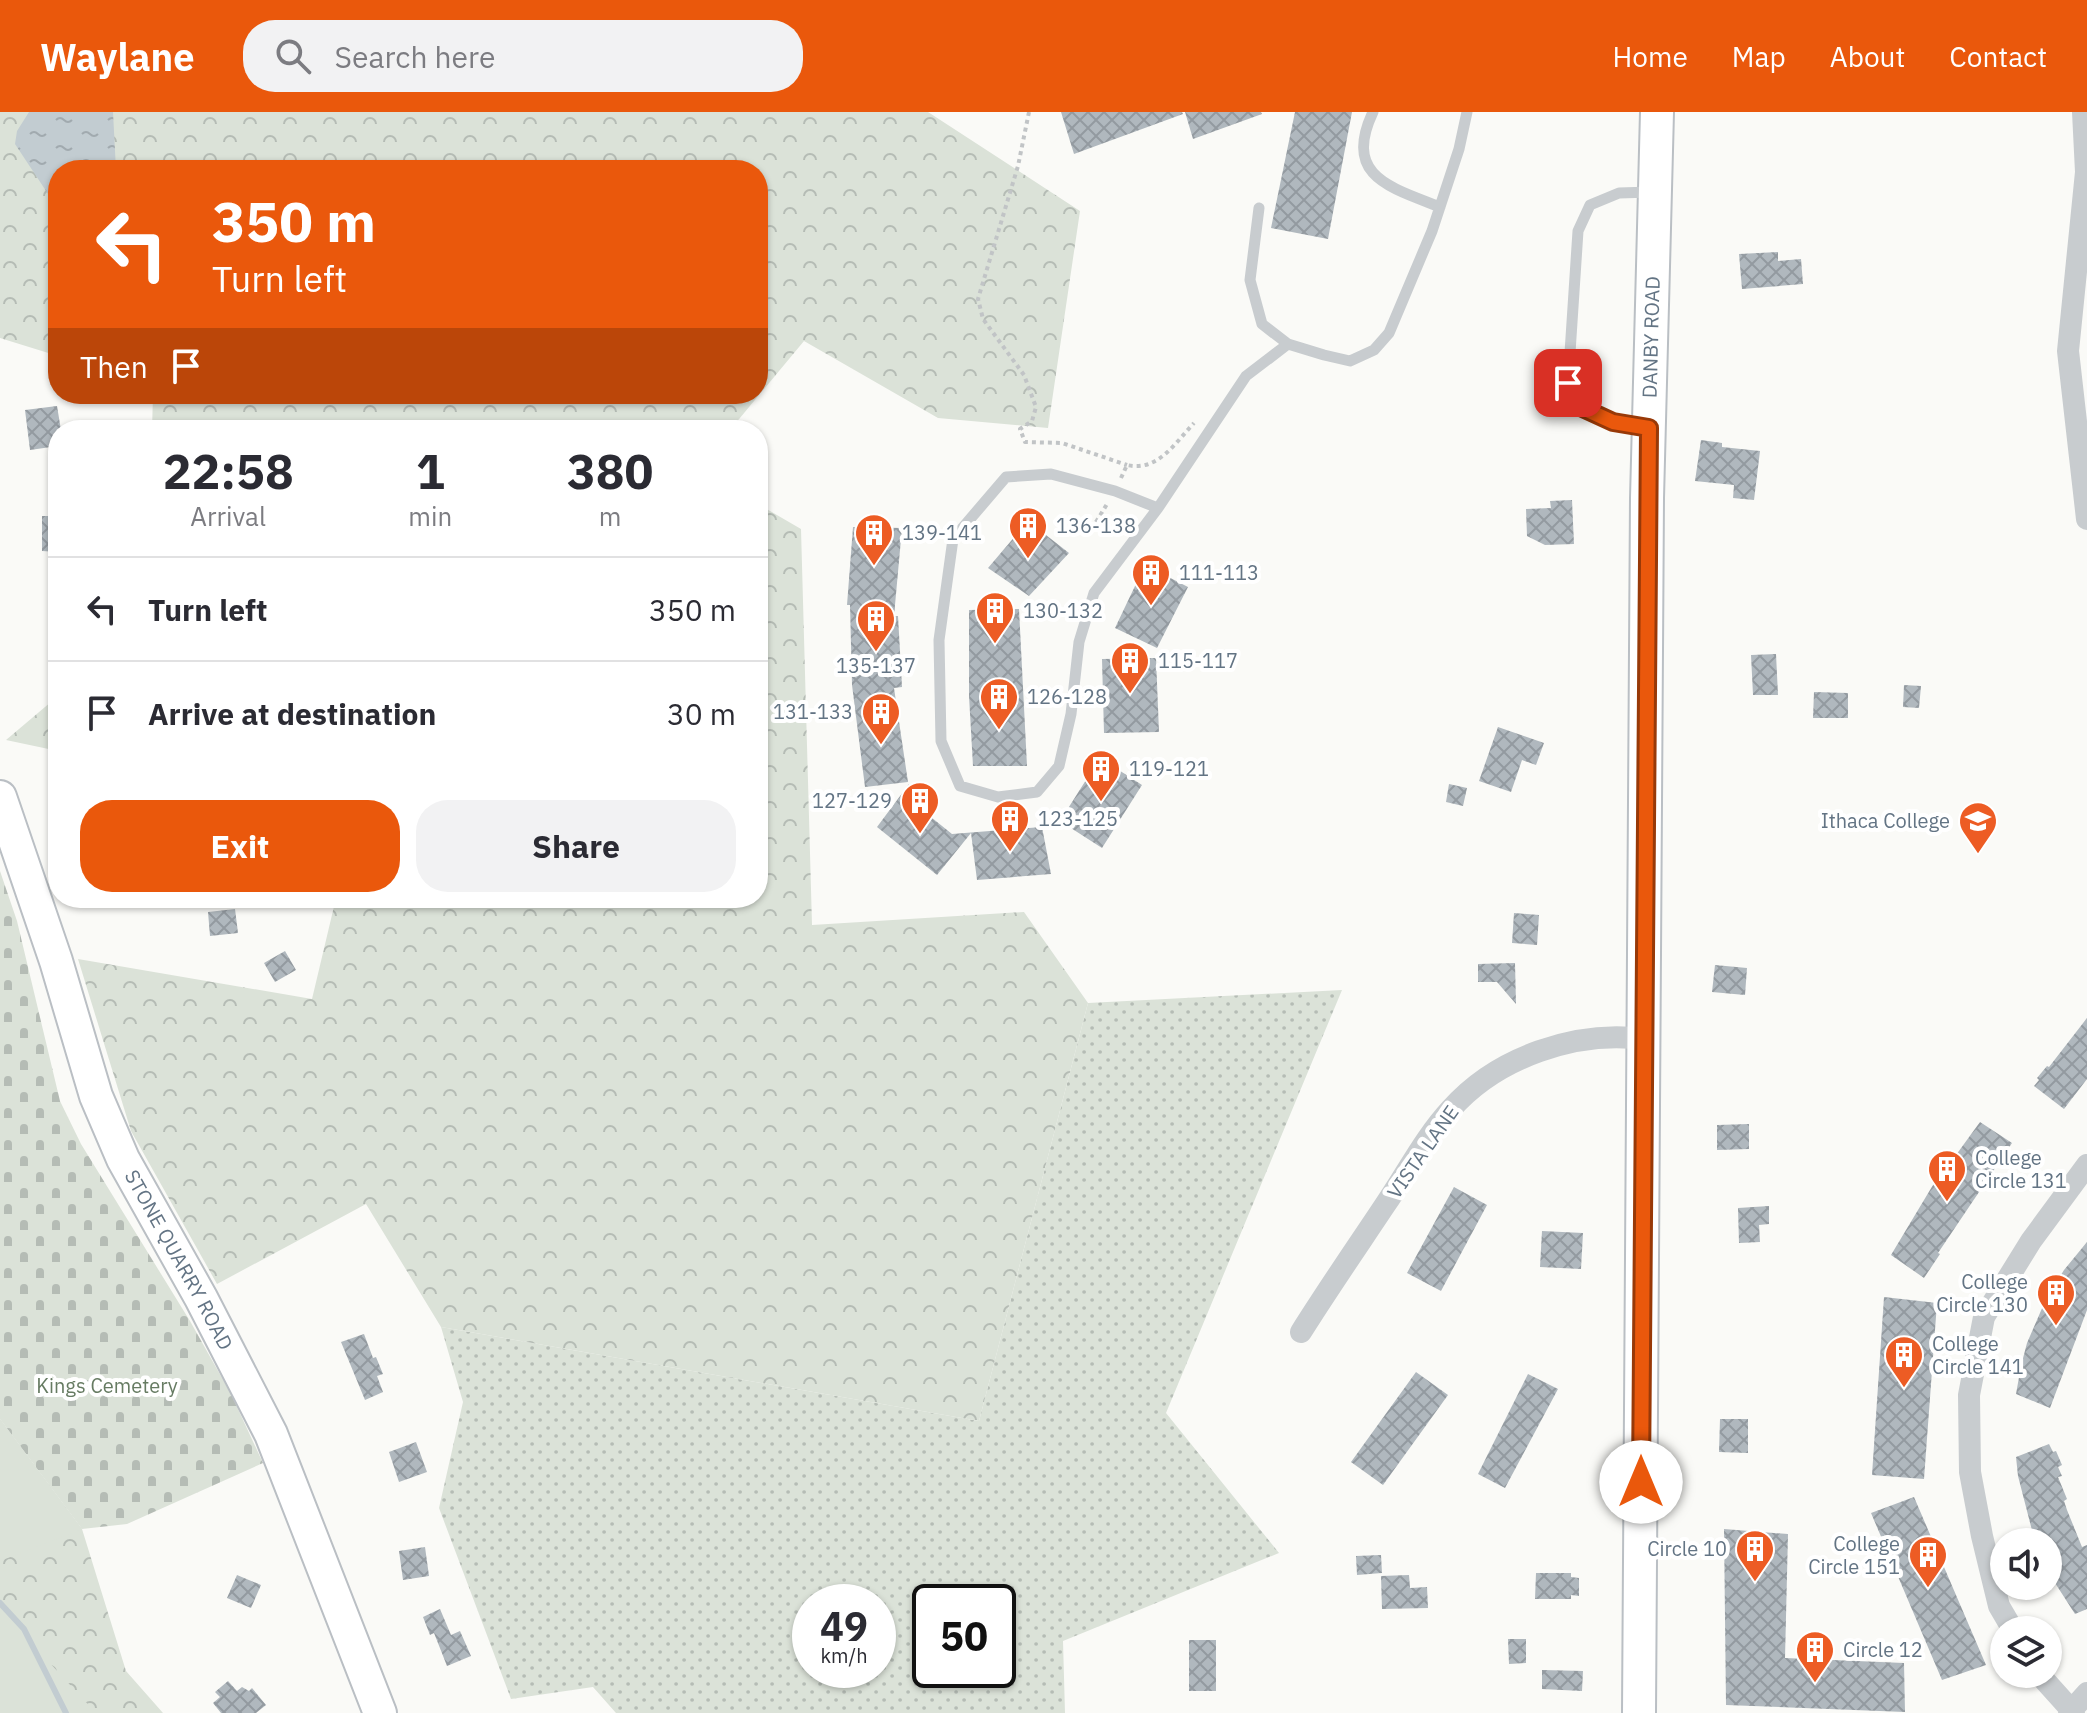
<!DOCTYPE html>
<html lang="en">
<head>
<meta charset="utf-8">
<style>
  :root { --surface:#fff; --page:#f2f2f3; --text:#2b2b33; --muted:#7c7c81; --line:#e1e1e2; --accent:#ea580c }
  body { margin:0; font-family:"IBM Plex Sans",sans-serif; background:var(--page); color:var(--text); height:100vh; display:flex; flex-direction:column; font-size:30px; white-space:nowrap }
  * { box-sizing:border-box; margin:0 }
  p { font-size:26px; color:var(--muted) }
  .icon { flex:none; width:44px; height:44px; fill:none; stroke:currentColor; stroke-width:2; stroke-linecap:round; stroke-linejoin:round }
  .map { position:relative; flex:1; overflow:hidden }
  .sheet { position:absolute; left:48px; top:308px; width:720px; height:488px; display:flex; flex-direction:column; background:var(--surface); border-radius:32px; box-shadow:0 2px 6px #0004 }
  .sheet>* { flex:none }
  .banner { position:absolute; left:48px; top:48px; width:720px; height:244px; border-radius:32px; box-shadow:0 2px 6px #0004; background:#ea580c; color:#fff; overflow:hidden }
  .fabs { position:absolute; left:1990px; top:1416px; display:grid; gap:16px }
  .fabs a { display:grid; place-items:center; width:72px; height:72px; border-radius:50%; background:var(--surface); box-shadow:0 2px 6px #0004; font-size:40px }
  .speed { position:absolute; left:792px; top:1472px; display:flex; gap:16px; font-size:40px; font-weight:700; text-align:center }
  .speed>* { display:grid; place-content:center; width:104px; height:104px; border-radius:50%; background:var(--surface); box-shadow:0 2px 6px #0004; line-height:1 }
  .speed small { font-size:20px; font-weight:400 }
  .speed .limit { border:4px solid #111; border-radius:12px; background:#fff; color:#111 }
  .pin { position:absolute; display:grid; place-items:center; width:68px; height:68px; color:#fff; margin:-34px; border-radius:16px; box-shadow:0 4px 12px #0006 }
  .me { position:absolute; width:88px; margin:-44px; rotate:0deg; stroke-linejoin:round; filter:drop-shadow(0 0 6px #0008) }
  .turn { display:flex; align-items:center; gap:28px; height:168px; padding:0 32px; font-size:36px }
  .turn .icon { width:104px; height:104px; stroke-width:2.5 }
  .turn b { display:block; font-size:56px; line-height:68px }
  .then { display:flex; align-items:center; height:76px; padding:0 32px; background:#0003; gap:16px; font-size:30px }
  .eta { display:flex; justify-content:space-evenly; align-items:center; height:136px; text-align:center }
  .eta b { font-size:48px; font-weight:700; line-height:56px }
  .cta { display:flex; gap:16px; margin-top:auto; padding:16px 32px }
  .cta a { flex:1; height:92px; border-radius:32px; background:var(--accent); color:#fff; font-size:32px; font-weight:700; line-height:92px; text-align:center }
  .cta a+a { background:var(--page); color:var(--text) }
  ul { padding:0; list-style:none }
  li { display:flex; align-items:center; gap:24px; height:104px; padding:0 32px; border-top:2px solid var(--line) }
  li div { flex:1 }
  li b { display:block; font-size:30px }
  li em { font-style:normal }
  header { display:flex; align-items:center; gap:48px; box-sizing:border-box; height:112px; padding:0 40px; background:var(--accent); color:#fff }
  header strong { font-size:38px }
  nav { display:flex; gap:44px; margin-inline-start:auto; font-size:28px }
  .search { width:560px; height:72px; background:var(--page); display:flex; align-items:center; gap:20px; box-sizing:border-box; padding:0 28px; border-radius:32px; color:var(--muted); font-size:30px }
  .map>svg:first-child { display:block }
  .grass { fill:url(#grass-dots); fill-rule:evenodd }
  .forest { fill:url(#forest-crowns) }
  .cemetery { fill:url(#cemetery-stones) }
  .park { fill:#dbe2d8 }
  .water { fill:url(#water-ripples) }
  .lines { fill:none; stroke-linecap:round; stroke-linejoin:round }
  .stream { stroke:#c2ccd1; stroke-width:6 }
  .building { fill:url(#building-cross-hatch) }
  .secondary-casing { stroke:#babfc4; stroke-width:36 }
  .path { stroke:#c1c4c6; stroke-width:4; stroke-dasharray:4 4; stroke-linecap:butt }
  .lane { stroke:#c8cccf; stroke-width:11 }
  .street { stroke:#c8cccf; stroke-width:22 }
  .secondary { stroke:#fff; stroke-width:32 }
  .route-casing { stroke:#983908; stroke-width:20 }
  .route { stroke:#ea580c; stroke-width:14 }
  .labels { text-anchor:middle; stroke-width:8; stroke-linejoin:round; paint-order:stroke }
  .street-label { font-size:20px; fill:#637484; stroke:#fff }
  .poi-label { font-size:20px; fill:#637484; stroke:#fff; text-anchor:start }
  .park-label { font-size:20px; fill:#667b62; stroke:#fff }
</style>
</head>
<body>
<header>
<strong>Waylane</strong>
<div class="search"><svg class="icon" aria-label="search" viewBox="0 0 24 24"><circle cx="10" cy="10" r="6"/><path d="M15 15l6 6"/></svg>Search here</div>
<nav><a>Home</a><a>Map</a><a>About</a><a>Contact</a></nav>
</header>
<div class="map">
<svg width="2087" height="1601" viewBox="0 0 2087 1601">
  <defs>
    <pattern id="grass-dots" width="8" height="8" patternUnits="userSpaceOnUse" patternTransform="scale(2)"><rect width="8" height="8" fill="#dbe2d8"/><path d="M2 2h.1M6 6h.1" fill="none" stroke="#b5bcb5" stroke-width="1.8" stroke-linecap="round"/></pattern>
    <pattern id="forest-crowns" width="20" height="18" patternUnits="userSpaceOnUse" patternTransform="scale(2)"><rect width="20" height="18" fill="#dbe2d8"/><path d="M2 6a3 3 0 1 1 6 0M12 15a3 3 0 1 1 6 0" fill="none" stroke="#b5bcb5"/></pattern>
    <pattern id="cemetery-stones" width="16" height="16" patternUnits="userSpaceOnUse" patternTransform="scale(2)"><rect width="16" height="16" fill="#dbe2d8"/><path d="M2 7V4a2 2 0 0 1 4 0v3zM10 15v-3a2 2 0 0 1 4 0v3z" fill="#b5bcb5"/></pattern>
    <pattern id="water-ripples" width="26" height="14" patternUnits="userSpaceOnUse" patternTransform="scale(2)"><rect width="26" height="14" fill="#c2ccd1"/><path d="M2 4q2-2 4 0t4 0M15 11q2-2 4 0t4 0" fill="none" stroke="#a1aaaf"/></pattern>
    <pattern id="building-cross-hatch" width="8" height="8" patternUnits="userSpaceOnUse" patternTransform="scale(2)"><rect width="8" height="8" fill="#b0b8be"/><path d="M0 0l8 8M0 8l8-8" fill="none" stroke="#939aa0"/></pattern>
  </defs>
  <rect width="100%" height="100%" fill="#fafaf7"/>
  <path class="grass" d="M1342,878L1166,1301L1279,1441L1063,1529L1065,1601H616L593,1575L511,1587L439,1396L463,1290L441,1215L979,1309L1088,891ZM810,1490H878V1558H810ZM930,1490H998V1558H930Z"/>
  <path class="forest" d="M0,0H928L1080,99L1048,316L938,306L804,229L730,318H152L153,282H758V58H58V244L0,226Z
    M758,392L801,417L812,813L1024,800L1088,891L979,1309L441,1215L366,1092L217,1172L131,1019L78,847L312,887L336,786H758Z
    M58,584V639L6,628Z
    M0,1307L82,1417L126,1559L163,1601H0Z"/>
  <path class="cemetery" d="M0,759L17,809L60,989L81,1032L190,1209L231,1282L263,1351L127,1412L82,1417L0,1307Z"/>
  <path class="park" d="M0,1307L82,1417L0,1449Z
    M0,1497L96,1601H0Z"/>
  <path class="water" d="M29,0H113L116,58H58V97L15,32L17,19Z"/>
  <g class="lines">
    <path class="stream" d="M0,1491L24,1517L66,1601"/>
  </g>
  <path class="building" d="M1061,0H1182L1183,2L1074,42Z
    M1185,0H1261L1262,2L1193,27Z
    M1295,0H1352L1328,127L1271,116Z
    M1778,140V149L1801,147L1803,172L1742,177L1739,142Z
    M57,294L61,318H58V334L30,338L25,298Z
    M1701,328L1722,331V335L1760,339L1754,388L1733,386L1734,373L1695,369Z
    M1572,388L1574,432L1545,433L1527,424L1526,397L1551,396L1550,389Z
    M42,404H58V440L42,439Z
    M1028,409L1069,441L1029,484L988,456Z
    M853,415L902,416L894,504H898L902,575L894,576L908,670L865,675L852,573L850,493H847Z
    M1145,453L1188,475L1157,536L1115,516Z
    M1019,497L1027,654H973L969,584V498Z
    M1776,542L1778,583H1753L1751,543Z
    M1156,546L1159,620L1104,621L1102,547Z
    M1904,573L1921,574L1919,596L1903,595Z
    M1814,580L1848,581V606H1813Z
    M1498,615L1544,631L1536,653L1522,648L1511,680L1479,669Z
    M1100,646L1142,673L1102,736L1060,709Z
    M909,672L911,689L952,722L1042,715L1051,762L977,768L971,721L937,763L877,715Z
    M1449,672L1467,676L1463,694L1446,690Z
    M235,797L238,821L210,824L208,800Z
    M1514,801L1539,803L1537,833L1512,831Z
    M285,839L296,858L275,870L264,851Z
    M1515,851L1516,892L1497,870H1478V852Z
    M1715,853L1747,856L1745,883L1712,880Z
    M2087,906V967L2064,997L2034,974L2039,968L2037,966L2047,954L2049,955Z
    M1980,1010L2012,1031L1938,1141L1940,1142L1924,1166L1891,1143L1939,1063L1940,1065Z
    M1749,1012V1037L1717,1038V1013Z
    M1454,1075L1487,1093L1441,1179L1407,1161Z
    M1769,1094V1112L1759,1113L1760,1130L1739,1131L1738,1096Z
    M1542,1119L1583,1121L1581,1157L1540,1155Z
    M2087,1130V1198L2050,1296L2016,1282L2021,1254L2027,1231L2046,1187L2064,1158Z
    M1884,1185L1937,1191L1924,1367L1872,1363Z
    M364,1222L373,1246L376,1245L383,1262L377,1264L383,1280L365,1288L341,1230Z
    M1416,1260L1448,1283L1383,1373L1351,1350Z
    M1528,1262L1558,1277L1505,1376L1478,1362Z
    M1720,1307H1748V1341L1719,1340Z
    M416,1330L427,1360L399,1370L389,1340Z
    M2049,1332L2053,1340L2056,1339L2062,1353L2058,1355L2062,1364L2058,1365L2067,1387L2064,1389L2067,1398L2082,1435L2087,1433V1497L2075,1502L2048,1460V1430H2035L2018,1364L2016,1345Z
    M1914,1385L1986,1553L1942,1568L1871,1401Z
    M1724,1417L1788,1422L1785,1546L1904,1551L1905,1600L1726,1593Z
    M425,1435L429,1464L403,1468L399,1439Z
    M1381,1443L1382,1461L1357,1463L1356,1444Z
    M1536,1461H1571V1465L1579,1466V1484L1571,1483V1487H1535Z
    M237,1463L261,1473L251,1496L227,1486Z
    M1409,1463L1410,1476L1427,1475L1428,1496L1382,1497L1381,1464Z
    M440,1497L451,1523L460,1519L471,1544L447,1554L434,1521L430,1523L423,1505Z
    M1508,1527H1526V1551L1509,1552Z
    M1189,1528H1216V1579H1189Z
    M1542,1558L1583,1559L1582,1579L1542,1577Z
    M228,1569L237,1579L242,1575L249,1579L252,1576L266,1593L256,1601H221L213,1591L220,1585L215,1580Z"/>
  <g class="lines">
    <defs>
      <g id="secondary">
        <path id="s1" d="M0,685L56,849L96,984L123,1047L201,1186L271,1322L380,1601"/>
        <path id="s2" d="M1639,1601L1647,386L1657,0"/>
      </g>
    </defs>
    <use href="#secondary" class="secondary-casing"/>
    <path class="path" d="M1029,0L1018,54L978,187L983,207L1024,263L1036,295L1032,309L1020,317L1025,330L1062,331L1127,353
      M1121,366L1127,353C1158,360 1175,331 1194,311
      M1096,410L1107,392"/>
    <path class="lane" d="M1373,0C1343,64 1389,75 1440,95
      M1259,96L1250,168L1262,212L1288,232L1324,243L1350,249L1374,238L1389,221L1432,119L1459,37L1467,0
      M1647,316L1613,310L1576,293L1568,271L1578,119L1590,93L1619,81L1651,80
      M1158,396L1115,379L1051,362L1006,365L953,427L939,528L941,629L960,674L998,685L1037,680L1059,654L1071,602L1079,530L1094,481L1158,396L1246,264L1288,232"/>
    <path class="street" d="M2083,0L2086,60L2068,239L2087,407
      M1301,1220C1328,1177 1357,1135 1385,1093C1407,1061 1425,1025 1451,997C1497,945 1576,918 1644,927
      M2013,1518L1999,1494L1982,1424L1970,1360L1969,1283L1984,1205L2031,1129L2087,1053
      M2039,1562L2074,1601
      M2069,1601L2087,1581"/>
    <use href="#secondary" class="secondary"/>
  </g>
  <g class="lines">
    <defs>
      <path id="route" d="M1568,271L1576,293L1613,310L1649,316L1641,1370"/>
    </defs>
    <use href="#route" class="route-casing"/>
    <use href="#route" class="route"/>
  </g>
  <defs>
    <symbol id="building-pin" viewBox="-11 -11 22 30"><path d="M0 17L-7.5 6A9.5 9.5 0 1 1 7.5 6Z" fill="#ed5c24" stroke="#fff"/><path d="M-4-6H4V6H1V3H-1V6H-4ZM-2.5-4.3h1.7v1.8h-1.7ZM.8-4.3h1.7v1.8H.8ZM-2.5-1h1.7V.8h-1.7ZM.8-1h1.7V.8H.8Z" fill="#fff"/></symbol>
    <symbol id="university-pin" viewBox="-11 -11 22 30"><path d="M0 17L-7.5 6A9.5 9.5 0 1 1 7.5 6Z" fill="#ed5c24" stroke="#fff"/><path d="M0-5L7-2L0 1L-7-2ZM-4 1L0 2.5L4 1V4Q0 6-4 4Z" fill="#fff"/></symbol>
  </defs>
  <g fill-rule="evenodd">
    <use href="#building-pin" x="1006" y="392" width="44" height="60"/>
    <use href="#building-pin" x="852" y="399" width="44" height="60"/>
    <use href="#building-pin" x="1129" y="439" width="44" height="60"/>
    <use href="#building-pin" x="973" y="477" width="44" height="60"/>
    <use href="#building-pin" x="854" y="485" width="44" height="60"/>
    <use href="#building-pin" x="1108" y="527" width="44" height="60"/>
    <use href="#building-pin" x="977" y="563" width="44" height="60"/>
    <use href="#building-pin" x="859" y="578" width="44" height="60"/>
    <use href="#building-pin" x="1079" y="635" width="44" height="60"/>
    <use href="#building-pin" x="898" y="667" width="44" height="60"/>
    <use href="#building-pin" x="988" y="685" width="44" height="60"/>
    <use href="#university-pin" x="1956" y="687" width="44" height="60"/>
    <use href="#building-pin" x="1925" y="1035" width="44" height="60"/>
    <use href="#building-pin" x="2034" y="1159" width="44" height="60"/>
    <use href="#building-pin" x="1882" y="1221" width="44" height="60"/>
    <use href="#building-pin" x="1733" y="1415" width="44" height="60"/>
    <use href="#building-pin" x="1906" y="1421" width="44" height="60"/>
    <use href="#building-pin" x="1793" y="1516" width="44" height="60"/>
  </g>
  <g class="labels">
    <g class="street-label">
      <text dy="7" stroke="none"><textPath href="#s2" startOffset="1376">DANBY ROAD</textPath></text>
      <text transform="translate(1423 1040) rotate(-55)" y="7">VISTA LANE</text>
      <text dy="7" stroke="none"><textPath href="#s1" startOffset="498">STONE QUARRY ROAD</textPath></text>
    </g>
    <g class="poi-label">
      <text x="1056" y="421">136-138</text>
      <text x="902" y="428">139-141</text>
      <text x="1179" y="468">111-113</text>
      <text x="1023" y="506">130-132</text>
      <text x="1158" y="556">115-117</text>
      <text x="876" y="561" text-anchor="middle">135-137</text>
      <text x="1027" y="592">126-128</text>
      <text x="853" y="607" text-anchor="end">131-133</text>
      <text x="1129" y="664">119-121</text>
      <text x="892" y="696" text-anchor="end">127-129</text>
      <text x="1038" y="714">123-125</text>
      <text x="1950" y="716" text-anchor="end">Ithaca College</text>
      <text x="1975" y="1053">College<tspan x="1975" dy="23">Circle 131</tspan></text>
      <text x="2028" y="1177" text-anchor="end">College<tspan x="2028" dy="23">Circle 130</tspan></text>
      <text x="1932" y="1239">College<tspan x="1932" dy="23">Circle 141</tspan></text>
      <text x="1900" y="1439" text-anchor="end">College<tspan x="1900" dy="23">Circle 151</tspan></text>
      <text x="1727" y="1444" text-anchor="end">Circle 10</text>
      <text x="1843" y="1545">Circle 12</text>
    </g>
    <g class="park-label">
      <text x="107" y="1281">Kings Cemetery</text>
    </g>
  </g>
</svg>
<div class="fabs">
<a><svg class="icon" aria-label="sound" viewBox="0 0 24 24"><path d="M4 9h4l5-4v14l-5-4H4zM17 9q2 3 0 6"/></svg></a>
<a><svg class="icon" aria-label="layers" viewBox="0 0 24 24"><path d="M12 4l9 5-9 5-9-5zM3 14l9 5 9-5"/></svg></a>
</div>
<div class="speed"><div>49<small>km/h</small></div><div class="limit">50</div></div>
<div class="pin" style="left:1568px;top:271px;background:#d93025"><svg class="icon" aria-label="arrive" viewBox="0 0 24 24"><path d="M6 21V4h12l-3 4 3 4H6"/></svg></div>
<svg class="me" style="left:1641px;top:1370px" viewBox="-20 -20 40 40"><circle r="19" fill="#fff"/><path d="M0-13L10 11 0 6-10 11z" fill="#ea580c"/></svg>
<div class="banner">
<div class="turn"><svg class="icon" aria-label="left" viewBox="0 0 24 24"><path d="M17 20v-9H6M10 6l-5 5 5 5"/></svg><div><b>350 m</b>Turn left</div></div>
<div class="then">Then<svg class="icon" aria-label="arrive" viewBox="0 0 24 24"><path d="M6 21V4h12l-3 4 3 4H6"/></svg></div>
</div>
<section class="sheet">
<div class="eta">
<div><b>22:58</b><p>Arrival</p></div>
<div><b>1</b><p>min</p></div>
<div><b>380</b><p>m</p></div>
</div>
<ul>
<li><svg class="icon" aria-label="left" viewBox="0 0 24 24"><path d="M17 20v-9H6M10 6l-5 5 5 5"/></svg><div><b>Turn left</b></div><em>350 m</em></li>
<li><svg class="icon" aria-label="arrive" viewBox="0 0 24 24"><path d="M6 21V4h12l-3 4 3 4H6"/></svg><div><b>Arrive at destination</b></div><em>30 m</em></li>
</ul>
<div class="cta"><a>Exit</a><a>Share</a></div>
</section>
</div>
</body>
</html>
